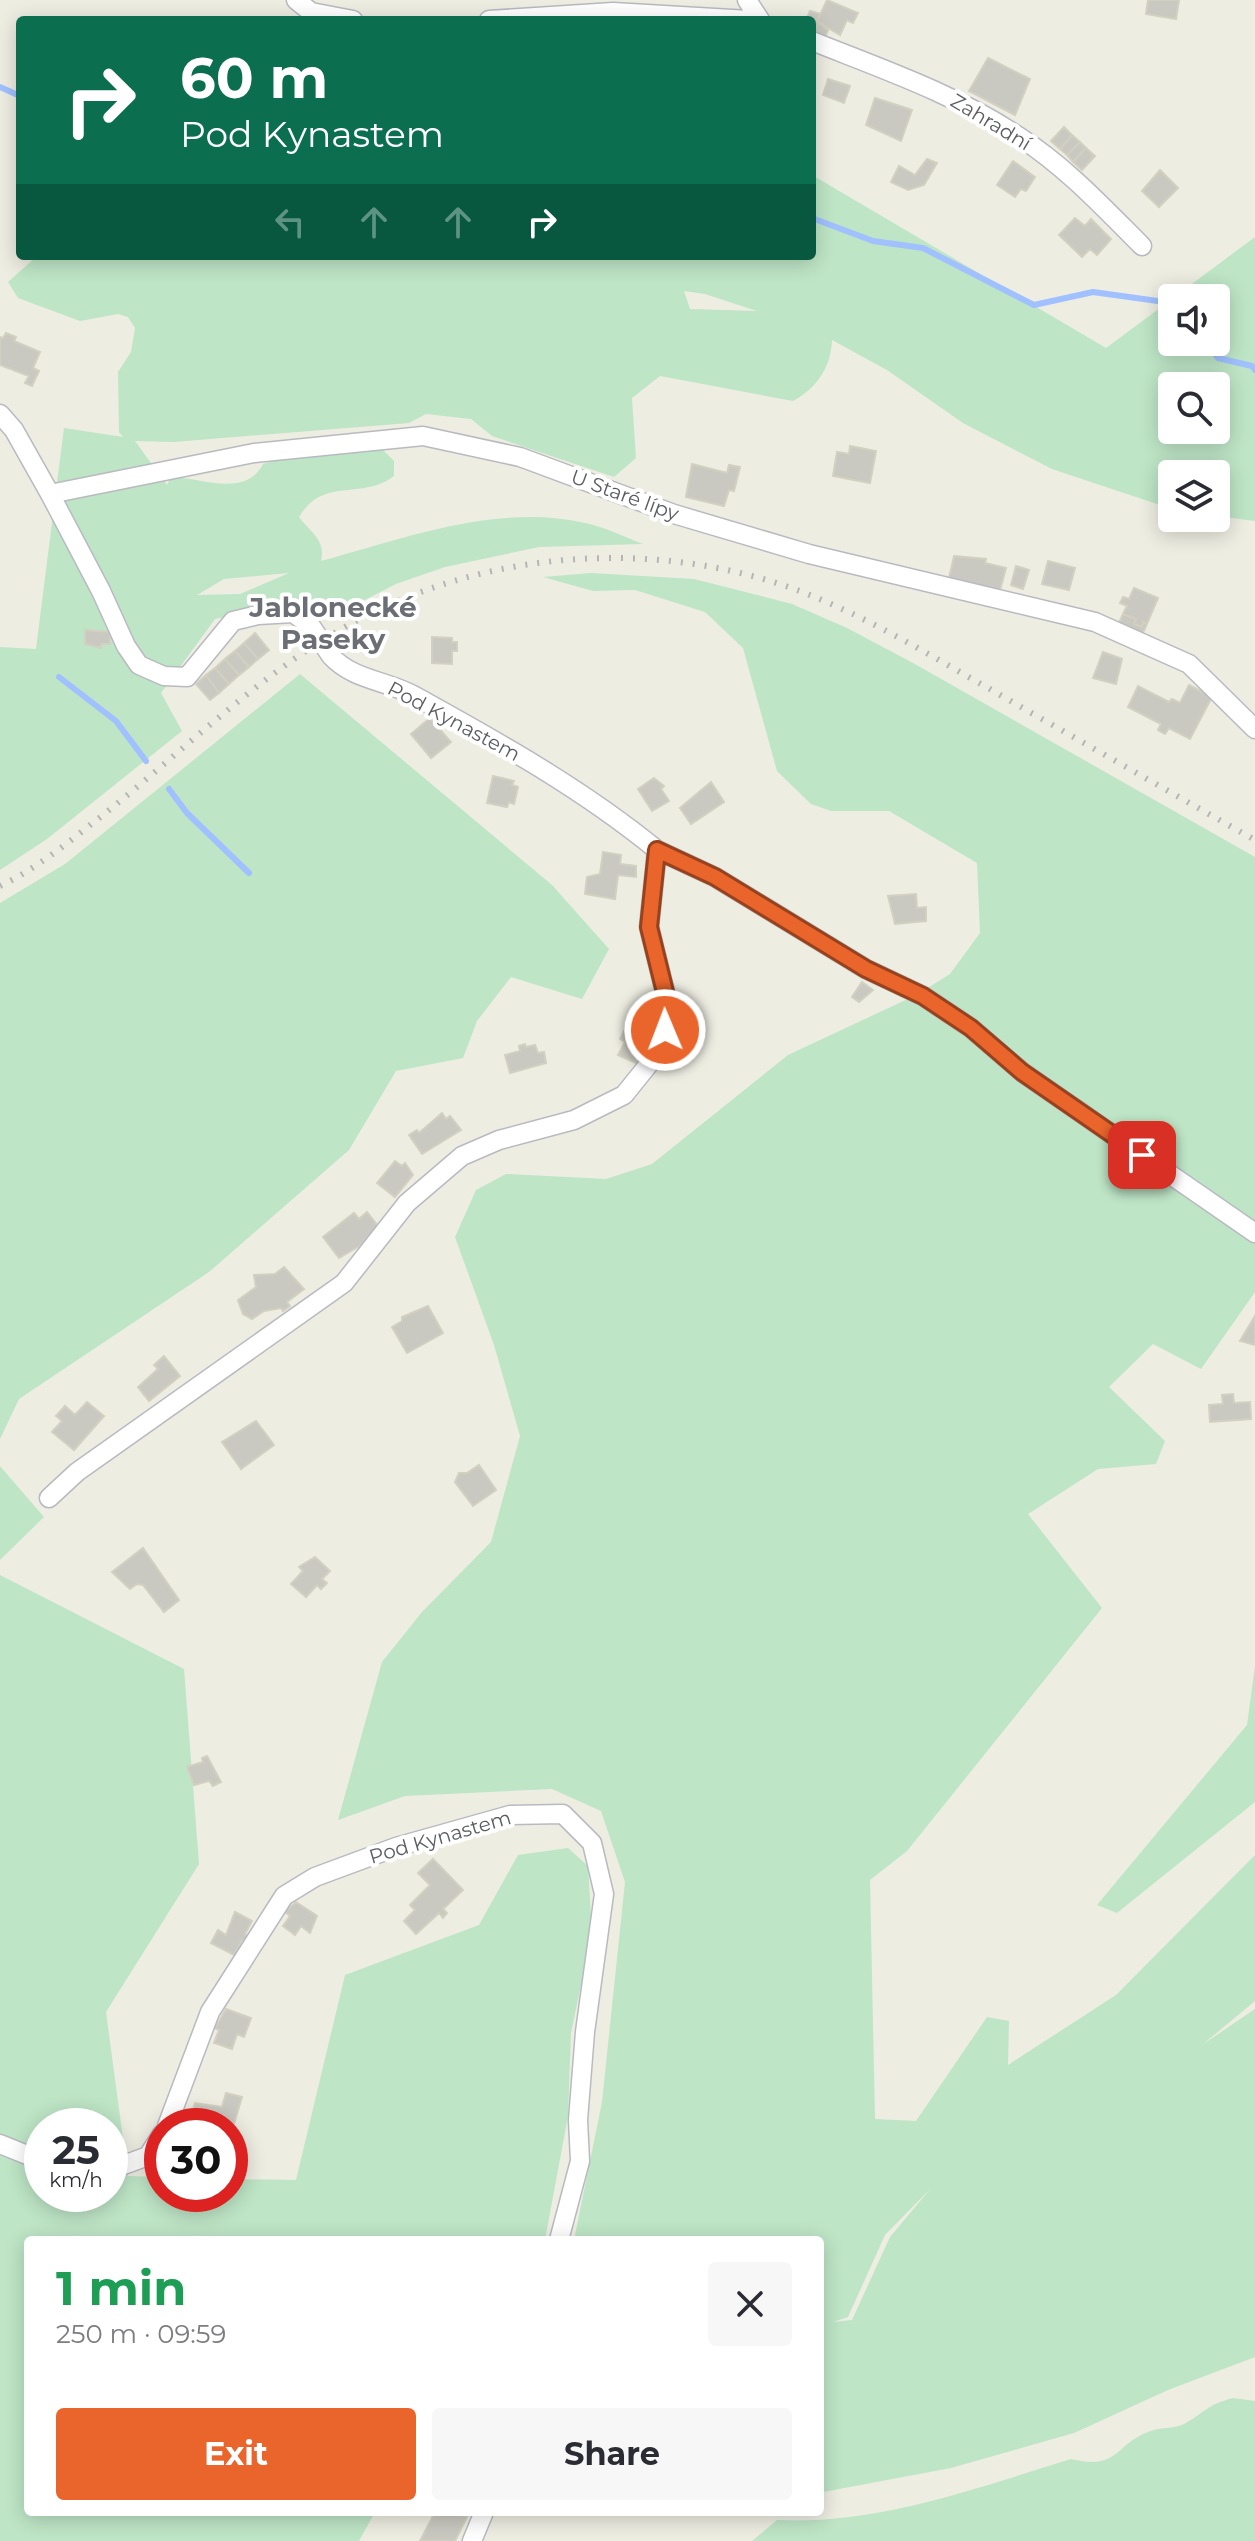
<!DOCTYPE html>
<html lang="en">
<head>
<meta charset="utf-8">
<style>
  :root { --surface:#fff; --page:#f7f7f7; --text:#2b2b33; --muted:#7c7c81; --accent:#e9652c }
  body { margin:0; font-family:Montserrat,sans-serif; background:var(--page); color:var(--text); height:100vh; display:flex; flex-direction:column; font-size:30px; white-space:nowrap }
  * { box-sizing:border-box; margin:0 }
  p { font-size:26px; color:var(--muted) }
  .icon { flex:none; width:44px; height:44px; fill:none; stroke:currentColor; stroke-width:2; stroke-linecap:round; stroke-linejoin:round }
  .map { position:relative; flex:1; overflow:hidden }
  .sheet { position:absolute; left:24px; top:2236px; width:800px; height:280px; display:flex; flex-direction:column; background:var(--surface); border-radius:8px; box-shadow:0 4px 20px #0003 }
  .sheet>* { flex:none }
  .banner { position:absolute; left:16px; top:16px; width:800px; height:244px; border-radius:8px; box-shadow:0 4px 20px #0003; background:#0b6e4f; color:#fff; overflow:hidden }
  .fabs { position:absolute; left:1158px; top:284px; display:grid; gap:16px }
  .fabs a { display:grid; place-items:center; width:72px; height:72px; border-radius:8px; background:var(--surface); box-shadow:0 4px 20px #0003; font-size:40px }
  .speed { position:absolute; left:24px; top:2108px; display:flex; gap:16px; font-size:40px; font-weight:700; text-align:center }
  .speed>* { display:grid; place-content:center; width:104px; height:104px; border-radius:50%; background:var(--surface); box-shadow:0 4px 20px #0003; line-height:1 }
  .speed small { font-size:20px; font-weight:400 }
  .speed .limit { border:12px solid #d22; background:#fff; color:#111 }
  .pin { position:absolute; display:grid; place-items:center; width:68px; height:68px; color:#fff; margin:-34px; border-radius:16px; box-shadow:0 4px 12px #0006 }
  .me { position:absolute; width:88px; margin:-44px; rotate:359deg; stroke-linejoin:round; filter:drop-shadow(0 0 6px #0008) }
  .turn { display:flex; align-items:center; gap:28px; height:168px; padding:0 32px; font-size:36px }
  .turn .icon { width:104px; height:104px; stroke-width:2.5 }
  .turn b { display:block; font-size:56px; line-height:68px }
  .lanes { display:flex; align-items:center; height:76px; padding:0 32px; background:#0003; justify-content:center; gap:40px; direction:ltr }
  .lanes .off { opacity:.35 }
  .round { display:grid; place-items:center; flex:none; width:84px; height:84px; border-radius:8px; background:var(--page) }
  .head { display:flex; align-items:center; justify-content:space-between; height:136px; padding:0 32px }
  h1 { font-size:48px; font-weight:700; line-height:60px; color:#1e9e55 }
  .primary-button { display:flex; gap:16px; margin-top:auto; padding:16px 32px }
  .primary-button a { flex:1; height:92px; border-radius:8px; background:var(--accent); color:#fff; font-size:32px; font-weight:700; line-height:92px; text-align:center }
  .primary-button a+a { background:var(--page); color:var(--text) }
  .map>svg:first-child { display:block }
  .green { fill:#bee5c6; fill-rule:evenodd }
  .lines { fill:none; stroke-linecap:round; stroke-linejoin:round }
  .stream { stroke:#a0c0ff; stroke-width:6 }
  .building { fill:#cac9c1; stroke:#d2d0c0; stroke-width:2 }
  .minor-casing { stroke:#b9bac1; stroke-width:21 }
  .minor { stroke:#fff; stroke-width:18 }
  .rail { stroke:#b5b5b6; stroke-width:6; stroke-dasharray:2 10; stroke-linecap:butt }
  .minor-bridge-casing { stroke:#b9bac1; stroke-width:21; stroke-linecap:butt }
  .minor-bridge { stroke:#fff; stroke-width:18 }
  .route-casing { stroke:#97421d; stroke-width:20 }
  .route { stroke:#e9652c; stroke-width:14 }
  .labels { text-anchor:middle; stroke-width:8; stroke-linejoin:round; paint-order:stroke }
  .street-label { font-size:20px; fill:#5a5c63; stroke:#fff }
  .district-label { font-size:28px; font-weight:bold; fill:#6b6e75; stroke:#fff }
</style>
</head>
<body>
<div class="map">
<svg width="1255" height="2541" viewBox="0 0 1255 2541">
  <rect width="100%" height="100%" fill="#edede2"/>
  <path class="green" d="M812,175L1106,348L1172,299V342H1216V298H1173L1255,237V521L1216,516V474H1172V509L1052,469L963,423L887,370L832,340C831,367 817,388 793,401L660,376L632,398L636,458L614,477L492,436L471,419L426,414L409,423L174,442L135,441L167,485L171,477C202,478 246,498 263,464L296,454L380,447L394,461V476C361,501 323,476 299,517C311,533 326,540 321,561C405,538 497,503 585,523C605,527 624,537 643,544L539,547L445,567L396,584L355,605L310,600L215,619L161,693L182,731L47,839L0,870V647L36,649L64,428L123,437L119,432L118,372L131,352L135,328L128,317L118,314L80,321L18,298L8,282L37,256H812ZM684,291L705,294L757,311L690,309ZM1172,386H1216V430H1172ZM289,573L240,594L197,595L224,579Z
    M591,573L694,579L792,604L847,628L913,663L1255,857V1226L1029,1069L926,989L950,974L980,933L977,863L889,811H831L811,804L777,771L743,648L705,612L635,590L593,591L543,577Z
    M300,674L552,885L609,949L582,999L511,977L477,1021L463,1058L396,1071L349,1150L209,1272L19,1399L0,1439V903L65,864Z
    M912,997L967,1032L1255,1243V1292L1201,1369L1153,1344L1109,1387L1165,1441L1156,1464L1098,1469L1028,1514L1102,1608L907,1851L870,1880L875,2119L916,2121L987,2017L1009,2021L1008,2065L1116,1995L1255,1855V2001L1202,2045L1255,2009V2357L1168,2390L1074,2433L951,2468L823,2492H820V2326L824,2324H820V2240H574L602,2102L625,1882L601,1811L552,1789L405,1796L338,1820L382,1662L422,1612L491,1542L520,1436L494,1345L455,1237L476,1190L506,1174L606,1179L652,1164L788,1055ZM931,2188L890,2237L852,2320L833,2322L848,2317L885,2235Z
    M0,1466L44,1517L0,1560Z
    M0,1575L184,1669L199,1864L106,2012L128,2176L162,2177V2194H230V2179L296,2180L345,1975L479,1925L518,1855L568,1848L588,1866L592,1932L571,2033L568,2116L545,2240H28V2512H375L359,2541H0ZM42,2126H110V2194H42Z
    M1255,1666V1802L1117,1913L1097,1905L1247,1725Z
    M1233,2398L1255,2401V2541H752L777,2520C876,2525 977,2488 1071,2459C1119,2471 1115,2444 1148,2432C1159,2427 1174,2429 1184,2424C1206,2412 1206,2405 1233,2398Z"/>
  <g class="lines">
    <path class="stream" d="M0,87L20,96
      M812,218L873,241L923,248L1034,305L1093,292L1172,303
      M1206,342L1218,358L1252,366L1255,370
      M59,677L116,721L146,761
      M169,789L187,813L249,873"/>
  </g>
  <path class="building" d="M827,0L858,13L853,23L847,20L840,35L817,21Z
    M1148,0H1179L1176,19L1146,14Z
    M810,11L820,14L817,21L828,30L825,38L812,33V20H806Z
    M988,58L1030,79L1015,115L969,91Z
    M828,79L850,86L844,103L823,95Z
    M875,98L912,110L901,141L866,125Z
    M1064,127L1072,135L1060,149L1051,141Z
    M1072,135L1080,142L1067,155L1060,149Z
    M1080,142L1086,148L1073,162L1067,155Z
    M1086,148L1095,156L1082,170L1073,162Z
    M927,159L937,163L924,185L908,190L891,182L899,166L915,175Z
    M1013,161L1035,177L1026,191L1021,189L1015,197L997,185Z
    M1160,170L1178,188L1159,207L1142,191Z
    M1075,218L1085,226L1091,219L1111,239L1097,255L1090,249L1082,257L1059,235Z
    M6,333L16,337L14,341L40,352L33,368L39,371L32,386L25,383L29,376L0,365V337L3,338Z
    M850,446L876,451L870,483L833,476L837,452L849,454Z
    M692,464L727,473L729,465L740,467L734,491L729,490L724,506L686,497Z
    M954,556L986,559L985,563L1006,568L1000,590L949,578Z
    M1048,561L1075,568L1069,590L1042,584Z
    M1016,566L1029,570L1023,589L1011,585Z
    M1134,588L1158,598L1147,624L1143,622L1142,627L1134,624L1136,619L1123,614L1127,606L1120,603L1123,597L1129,599Z
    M1123,614L1136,619L1134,624L1142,627L1143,622L1147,624L1142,635L1118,625Z
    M85,630L110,632V644H101V648L85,644Z
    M255,633L269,650L258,659L244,643Z
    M432,637L452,638V642H457V651H452V664L432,663Z
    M244,643L258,659L249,667L235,651Z
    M235,651L249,667L239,675L225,659Z
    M1103,652L1122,659L1116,684L1093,678Z
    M225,659L239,675L229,684L215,668Z
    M215,668L229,684L219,693L206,675Z
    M206,675L219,693L210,700L196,684Z
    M1189,685L1212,697L1190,739L1169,728L1165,734L1158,730L1161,724L1128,707L1138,686L1169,702L1172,699L1180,703Z
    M430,718L451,742L431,758L411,734Z
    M493,776L514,781L512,785L518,787L514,804L509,802L507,807L487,803Z
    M654,778L664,786L661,789L669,801L652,811L638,789Z
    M711,782L724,802L691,824L680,808Z
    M603,852L621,855L620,864L636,866V877L618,875L615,899L585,894L587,877L600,874Z
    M916,894L917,908L926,907V921L895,924L888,896Z
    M862,982L873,990L859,1002L852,997Z
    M635,1010L658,1021L636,1063L618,1055L625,1042L620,1039Z
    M525,1044L526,1047L535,1045L538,1053L544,1052L546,1063L510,1073L505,1055L520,1051L519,1046Z
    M442,1113L446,1119L450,1116L461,1130L422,1154L409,1135L417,1130L419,1133Z
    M395,1161L402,1166L405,1163L413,1175L395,1197L377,1183Z
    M367,1212L378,1226L361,1245L339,1258L323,1237L354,1213L359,1219Z
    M284,1267L304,1289L287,1302L290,1306L283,1311L281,1308L264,1311L252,1319L243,1314L238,1300L256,1287L254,1275L275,1274Z
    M428,1306L443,1333L407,1353L392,1327L402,1321V1317Z
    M1255,1316V1345L1240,1341Z
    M164,1356L180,1376L149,1401L138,1387L158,1369L154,1365Z
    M1233,1394L1234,1403L1250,1402L1251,1419L1210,1422L1209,1405L1223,1404L1222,1395Z
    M87,1402L104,1416L74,1450L52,1432L62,1421L56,1416L65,1406L75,1415Z
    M256,1421L274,1445L241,1469L222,1442Z
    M479,1465L496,1490L473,1506L455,1482L459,1473H467Z
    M143,1548L179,1600L164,1612L143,1585L137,1584L130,1589L112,1572Z
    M315,1557L330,1571L322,1579L327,1583L321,1589L317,1585L306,1597L291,1584L303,1571L299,1567Z
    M207,1756L221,1782L213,1786L209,1781L194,1785L187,1767L203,1762L202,1758Z
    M433,1859L463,1890L443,1909L447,1913L443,1918L439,1913L416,1934L404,1921L415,1910L410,1905L430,1885L418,1873Z
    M296,1902L317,1916L310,1933L301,1926L295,1935L283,1926L290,1916L285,1912Z
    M235,1912L252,1921L245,1934L249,1937L246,1942L242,1940L234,1955L211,1943L218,1930L226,1935Z
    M226,2009L251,2018L244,2037L237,2034L232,2049L214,2043L219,2030L215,2028Z
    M226,2093L242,2097L233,2127L219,2123L188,2126L195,2103L222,2107Z
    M435,2512H456L467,2517L455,2541H420Z"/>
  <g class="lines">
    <defs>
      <path id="minor" d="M296,0L311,12L353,20
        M747,0L760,20
        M489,20L613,12L749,20
        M812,41C882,69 955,94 1018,136C1065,166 1103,207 1142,246
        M0,414L14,430L50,494L254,453L423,436L520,457L674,514L809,554L1095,622L1189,664L1255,729
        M50,494L101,591L126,646L139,665L164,676L187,677L233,621L258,615L293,613L311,626
        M657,850L715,877L866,969L923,996L971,1028L1022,1072L1255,1233
        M49,1498L77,1472L344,1283L407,1203L462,1156L499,1140L574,1120L624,1095L653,1059L665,1030V992L649,927L657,850C581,788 498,742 413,695C385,680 353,680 331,656
        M167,2126L210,2012L284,1896L315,1877L396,1847L510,1815L563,1814L592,1843L604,1894L585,2032L578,2120L580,2161L559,2240
        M0,2144L42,2161
        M110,2170L148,2156L162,2134
        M472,2541L484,2512"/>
    </defs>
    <use href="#minor" class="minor-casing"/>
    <use href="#minor" class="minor"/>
    <path class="rail" d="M0,886C34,870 65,845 94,822C171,762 241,691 323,640C463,552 643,534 797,590C864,615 926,653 988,688C1077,739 1166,790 1255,840"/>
    <defs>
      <path id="minor-bridge" d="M311,626L331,656"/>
    </defs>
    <use href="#minor-bridge" class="minor-bridge-casing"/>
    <use href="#minor-bridge" class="minor-bridge"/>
  </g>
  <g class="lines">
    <defs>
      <path id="route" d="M665,1030V992L649,927L657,850L715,877L866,969L923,996L971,1028L1022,1072L1142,1155"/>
    </defs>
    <use href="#route" class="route-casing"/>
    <use href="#route" class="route"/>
  </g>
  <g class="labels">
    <g class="street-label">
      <text transform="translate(991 122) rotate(31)" y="7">Zahradní</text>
      <text transform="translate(625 495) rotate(20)" y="7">U Staré lípy</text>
      <text transform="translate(454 721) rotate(28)" y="7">Pod Kynastem</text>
      <text transform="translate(440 1837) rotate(-16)" y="7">Pod Kynastem</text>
    </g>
    <g class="district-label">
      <text x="333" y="617">Jablonecké<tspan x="333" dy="32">Paseky</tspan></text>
    </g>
  </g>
</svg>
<div class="fabs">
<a><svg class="icon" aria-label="sound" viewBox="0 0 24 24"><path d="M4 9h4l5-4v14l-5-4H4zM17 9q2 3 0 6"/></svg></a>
<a><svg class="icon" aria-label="search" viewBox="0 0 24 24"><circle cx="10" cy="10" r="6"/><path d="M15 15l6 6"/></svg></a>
<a><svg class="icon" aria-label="layers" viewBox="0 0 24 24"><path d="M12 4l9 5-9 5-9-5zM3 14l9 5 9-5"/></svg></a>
</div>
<div class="speed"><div>25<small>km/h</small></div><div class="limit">30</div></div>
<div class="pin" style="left:1142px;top:1155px;background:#d93025"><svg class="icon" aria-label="arrive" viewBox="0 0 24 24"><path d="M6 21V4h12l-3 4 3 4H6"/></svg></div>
<svg class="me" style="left:665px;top:1030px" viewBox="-20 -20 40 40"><circle r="17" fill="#e9652c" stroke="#fff" stroke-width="3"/><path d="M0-11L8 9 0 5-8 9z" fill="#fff"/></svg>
<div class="banner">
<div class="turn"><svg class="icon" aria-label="right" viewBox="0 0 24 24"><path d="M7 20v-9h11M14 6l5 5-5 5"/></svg><div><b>60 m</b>Pod Kynastem</div></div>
<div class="lanes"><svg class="icon off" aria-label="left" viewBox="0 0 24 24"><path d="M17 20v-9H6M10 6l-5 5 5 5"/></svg><svg class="icon off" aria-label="ahead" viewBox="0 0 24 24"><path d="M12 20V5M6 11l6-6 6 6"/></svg><svg class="icon off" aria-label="ahead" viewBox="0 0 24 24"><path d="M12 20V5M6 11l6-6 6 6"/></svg><svg class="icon" aria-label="right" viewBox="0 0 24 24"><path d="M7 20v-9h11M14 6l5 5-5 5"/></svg></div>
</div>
<section class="sheet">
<div class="head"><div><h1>1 min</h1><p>250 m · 09:59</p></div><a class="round"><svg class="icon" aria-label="close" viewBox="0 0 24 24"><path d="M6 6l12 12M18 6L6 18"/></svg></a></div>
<div class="primary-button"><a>Exit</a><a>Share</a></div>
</section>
</div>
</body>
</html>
